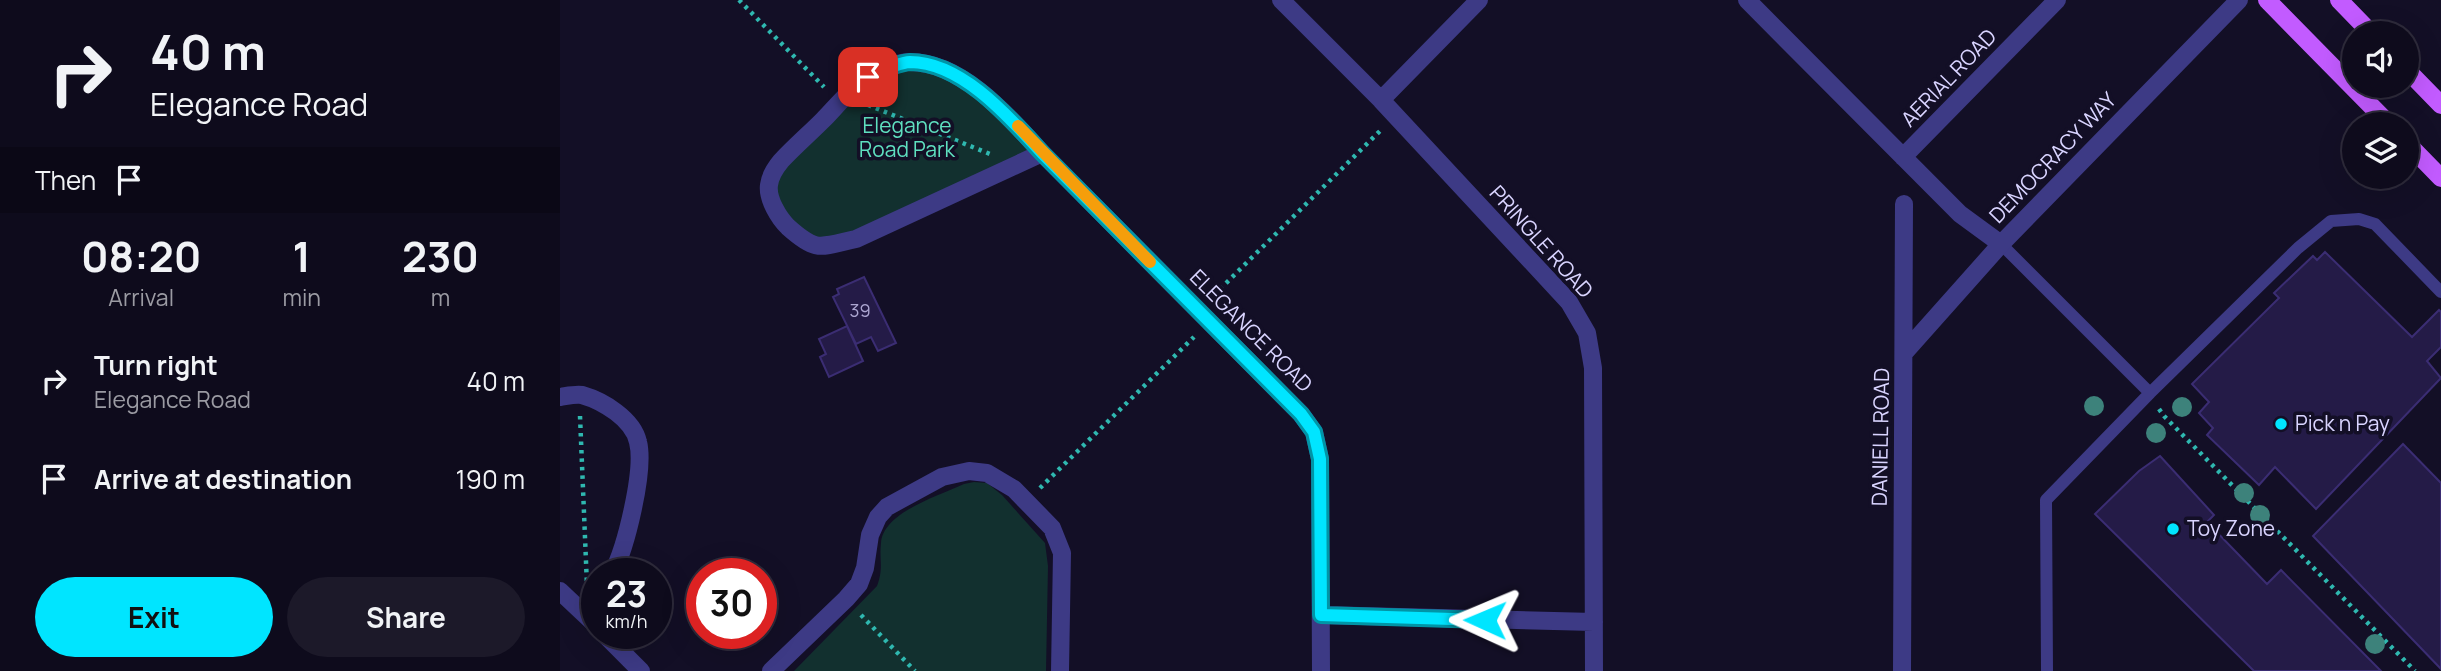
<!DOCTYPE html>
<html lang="en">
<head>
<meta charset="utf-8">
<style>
  :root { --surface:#0e0b1c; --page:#1c1929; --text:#f1f3f6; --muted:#9b9ba3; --line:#2e2b3b; --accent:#00e5ff }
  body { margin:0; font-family:Manrope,sans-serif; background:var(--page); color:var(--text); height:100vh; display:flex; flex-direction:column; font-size:26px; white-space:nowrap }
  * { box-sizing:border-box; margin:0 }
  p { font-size:23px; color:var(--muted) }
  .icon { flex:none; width:38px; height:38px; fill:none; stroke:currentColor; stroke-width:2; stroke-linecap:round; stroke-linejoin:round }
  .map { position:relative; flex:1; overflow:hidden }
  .panel { display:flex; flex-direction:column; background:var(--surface); width:560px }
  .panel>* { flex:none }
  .banner { background:#0e0b1c; color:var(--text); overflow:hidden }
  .buttons { position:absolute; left:1782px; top:21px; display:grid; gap:14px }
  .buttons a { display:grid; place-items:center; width:77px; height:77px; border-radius:50%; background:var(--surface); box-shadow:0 7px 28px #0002,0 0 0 2px var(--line); font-size:35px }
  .speed { position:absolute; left:21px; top:558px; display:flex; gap:14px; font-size:35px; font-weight:700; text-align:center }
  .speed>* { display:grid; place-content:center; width:91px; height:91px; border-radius:50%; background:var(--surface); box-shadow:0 7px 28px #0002,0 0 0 2px var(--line); line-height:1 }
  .speed small { font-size:18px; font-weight:400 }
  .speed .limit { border:10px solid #d22; background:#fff; color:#111 }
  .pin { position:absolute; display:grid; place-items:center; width:60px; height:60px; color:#fff; margin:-30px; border-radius:14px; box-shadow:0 4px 10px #0006 }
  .me { position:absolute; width:77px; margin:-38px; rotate:271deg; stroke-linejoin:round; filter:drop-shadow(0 0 5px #0008) }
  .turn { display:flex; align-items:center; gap:24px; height:147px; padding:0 35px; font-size:32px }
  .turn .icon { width:91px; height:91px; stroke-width:2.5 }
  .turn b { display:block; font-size:49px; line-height:60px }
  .then { display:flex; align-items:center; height:66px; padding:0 35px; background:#0003; gap:14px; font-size:26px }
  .eta { display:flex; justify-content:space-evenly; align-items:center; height:119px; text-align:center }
  .eta b { font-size:42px; font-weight:700; line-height:49px }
  .primary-button { display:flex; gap:14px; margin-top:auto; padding:14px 35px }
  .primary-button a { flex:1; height:80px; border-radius:42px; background:var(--accent); color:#111; font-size:28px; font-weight:700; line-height:80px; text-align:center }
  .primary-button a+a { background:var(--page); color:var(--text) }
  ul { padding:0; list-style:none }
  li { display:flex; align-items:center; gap:21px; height:98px; padding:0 35px }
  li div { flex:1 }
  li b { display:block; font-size:26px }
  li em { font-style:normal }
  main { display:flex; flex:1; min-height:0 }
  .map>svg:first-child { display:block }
  .green { fill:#12302f }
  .building { fill:#241b47; stroke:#3b2d73; stroke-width:2 }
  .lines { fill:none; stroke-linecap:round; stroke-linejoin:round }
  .path { stroke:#2fb8b0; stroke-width:4.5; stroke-dasharray:3.5 5; stroke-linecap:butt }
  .service { stroke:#3d3a85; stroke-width:12 }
  .minor { stroke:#3d3a85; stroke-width:18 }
  .primary { stroke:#c25bff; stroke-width:18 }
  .tree { fill:#3d827b }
  .route-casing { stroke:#0095a6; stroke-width:18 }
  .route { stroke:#00e5ff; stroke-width:12 }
  .slow { stroke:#f59e0b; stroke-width:12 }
  .poi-dot { fill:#00e5ff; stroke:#130f26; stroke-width:2.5 }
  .labels { text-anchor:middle; stroke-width:7; stroke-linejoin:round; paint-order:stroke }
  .number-label { font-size:18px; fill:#aca6d1 }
  .street-label { font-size:21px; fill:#d9d4ff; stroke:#130f26 }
  .park-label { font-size:21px; fill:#5fe0c0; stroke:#130f26 }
  .poi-label { font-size:21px; fill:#d9d4ff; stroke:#130f26; text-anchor:start }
</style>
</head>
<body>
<main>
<section class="panel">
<div class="banner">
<div class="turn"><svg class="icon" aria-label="right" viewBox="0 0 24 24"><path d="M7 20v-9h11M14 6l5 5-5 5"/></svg><div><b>40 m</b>Elegance Road</div></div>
<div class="then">Then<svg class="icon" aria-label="arrive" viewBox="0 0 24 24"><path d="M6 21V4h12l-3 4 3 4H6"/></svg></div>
</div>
<div class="eta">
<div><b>08:20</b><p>Arrival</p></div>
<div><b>1</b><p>min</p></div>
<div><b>230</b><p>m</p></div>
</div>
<ul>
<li><svg class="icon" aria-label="right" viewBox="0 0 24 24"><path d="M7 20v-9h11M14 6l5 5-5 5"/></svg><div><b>Turn right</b><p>Elegance Road</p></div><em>40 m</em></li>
<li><svg class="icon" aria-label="arrive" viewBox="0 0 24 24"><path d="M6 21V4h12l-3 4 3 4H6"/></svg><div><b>Arrive at destination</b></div><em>190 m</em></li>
</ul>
<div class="primary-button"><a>Exit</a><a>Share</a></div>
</section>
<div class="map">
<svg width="1881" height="671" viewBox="0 0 1881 671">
  <rect width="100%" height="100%" fill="#130f26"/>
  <path class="green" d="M347,66L375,70L412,90L474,151L297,235L261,244C232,224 211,217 216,177L292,95Z
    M414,482L427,483L442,495L485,543L488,566L486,671H234L317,586C324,567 319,561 321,543C323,512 379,496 404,484Z"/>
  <path class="building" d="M1765,252L1852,337L1879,310L1881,312V347L1867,361L1881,378L1756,509L1715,467L1699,485L1647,435L1653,428L1639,413L1649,402L1632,384L1719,298L1714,293L1753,256L1757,260Z
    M304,277L336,343L318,351L311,337L296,344L273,297L279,294L277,289Z
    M287,326L303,361L269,377L260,357L266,354L259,339Z
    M1843,444L1881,483V669L1753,536Z
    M1600,456L1654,515L1647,522L1707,584L1721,570L1821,671H1694L1535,514L1579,471Z"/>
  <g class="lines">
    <path class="path" d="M179,0L264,87
      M308,105L430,154
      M654,295L822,129
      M1599,409L1604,416L1855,671
      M20,416L27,586
      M480,488L634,337
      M301,615L355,671"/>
    <path class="service" d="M1441,244L1590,393L1738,248L1771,221L1799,219L1815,224L1881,292
      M1487,671L1486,500L1590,393"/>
    <path class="minor" d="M721,0L821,100L1009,302L1027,333L1033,368L1034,671
      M1187,0L1400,214L1441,244
      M821,100L919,0
      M482,153L296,239C260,247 257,253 228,227C219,218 207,199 209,185C210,177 216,167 221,161C234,147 249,134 263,120C277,106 292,86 310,77C320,71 338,62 350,62C403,62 450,118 482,153L741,414L754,432L760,459L761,671
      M1343,157L1497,0
      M1344,353L1441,244L1679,0
      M0,397C7,396 15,394 22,395C43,401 73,419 78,442C85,470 66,548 52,574
      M0,591L37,626
      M761,615L1034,622
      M44,634L81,671
      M211,671L286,599L299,584L305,568L310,535L318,517L327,507L382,477L409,471L427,473L454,489L492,528L502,553L500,671
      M1342,671L1344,204"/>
    <path class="primary" d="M1707,0L1829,124
      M1779,0L1811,33
      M1846,69L1881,105
      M1846,142L1881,178"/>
  </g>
  <g class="tree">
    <circle cx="1534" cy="406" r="10"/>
    <circle cx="1622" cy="407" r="10"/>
    <circle cx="1596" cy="433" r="10"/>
    <circle cx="1684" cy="493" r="10"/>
    <circle cx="1700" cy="515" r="10"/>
    <circle cx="1815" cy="644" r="10"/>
  </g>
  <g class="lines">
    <defs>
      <path id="route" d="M308,77C320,72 336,63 350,62C402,62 450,118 482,153L741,414L754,432L760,459L761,615L925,620"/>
    </defs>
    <use href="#route" class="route-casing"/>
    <use href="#route" class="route"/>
    <path class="slow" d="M458,126L590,262"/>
  </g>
  <g class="poi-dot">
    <circle cx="1721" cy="424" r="7"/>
    <circle cx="1613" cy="529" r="7"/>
  </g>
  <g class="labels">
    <g class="number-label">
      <text x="300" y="317">39</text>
    </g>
    <g class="street-label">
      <text transform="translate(1389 78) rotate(-46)" y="7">AERIAL ROAD</text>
      <text transform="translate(1493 158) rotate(-46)" y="7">DEMOCRACY WAY</text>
      <text transform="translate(981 242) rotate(48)" y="7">PRINGLE ROAD</text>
      <text transform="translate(691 331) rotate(45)" y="7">ELEGANCE ROAD</text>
      <text transform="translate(1321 437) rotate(-89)" y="7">DANIELL ROAD</text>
    </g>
    <g class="park-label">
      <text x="347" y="133">Elegance<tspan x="347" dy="24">Road Park</tspan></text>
    </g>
    <g class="poi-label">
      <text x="1735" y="431">Pick n Pay</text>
      <text x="1627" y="536">Toy Zone</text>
    </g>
  </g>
</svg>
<div class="buttons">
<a><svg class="icon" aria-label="sound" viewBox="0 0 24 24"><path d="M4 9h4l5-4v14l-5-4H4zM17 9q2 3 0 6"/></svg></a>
<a><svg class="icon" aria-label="layers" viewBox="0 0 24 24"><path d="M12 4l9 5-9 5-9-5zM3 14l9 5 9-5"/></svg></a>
</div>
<div class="speed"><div>23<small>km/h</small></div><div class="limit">30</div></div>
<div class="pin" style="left:308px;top:77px;background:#d93025"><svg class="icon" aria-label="arrive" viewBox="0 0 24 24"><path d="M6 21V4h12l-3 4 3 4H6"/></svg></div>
<svg class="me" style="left:925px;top:620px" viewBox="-20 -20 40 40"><path d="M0-17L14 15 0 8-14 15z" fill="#00e5ff" stroke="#fff" stroke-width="4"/></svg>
</div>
</main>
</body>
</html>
